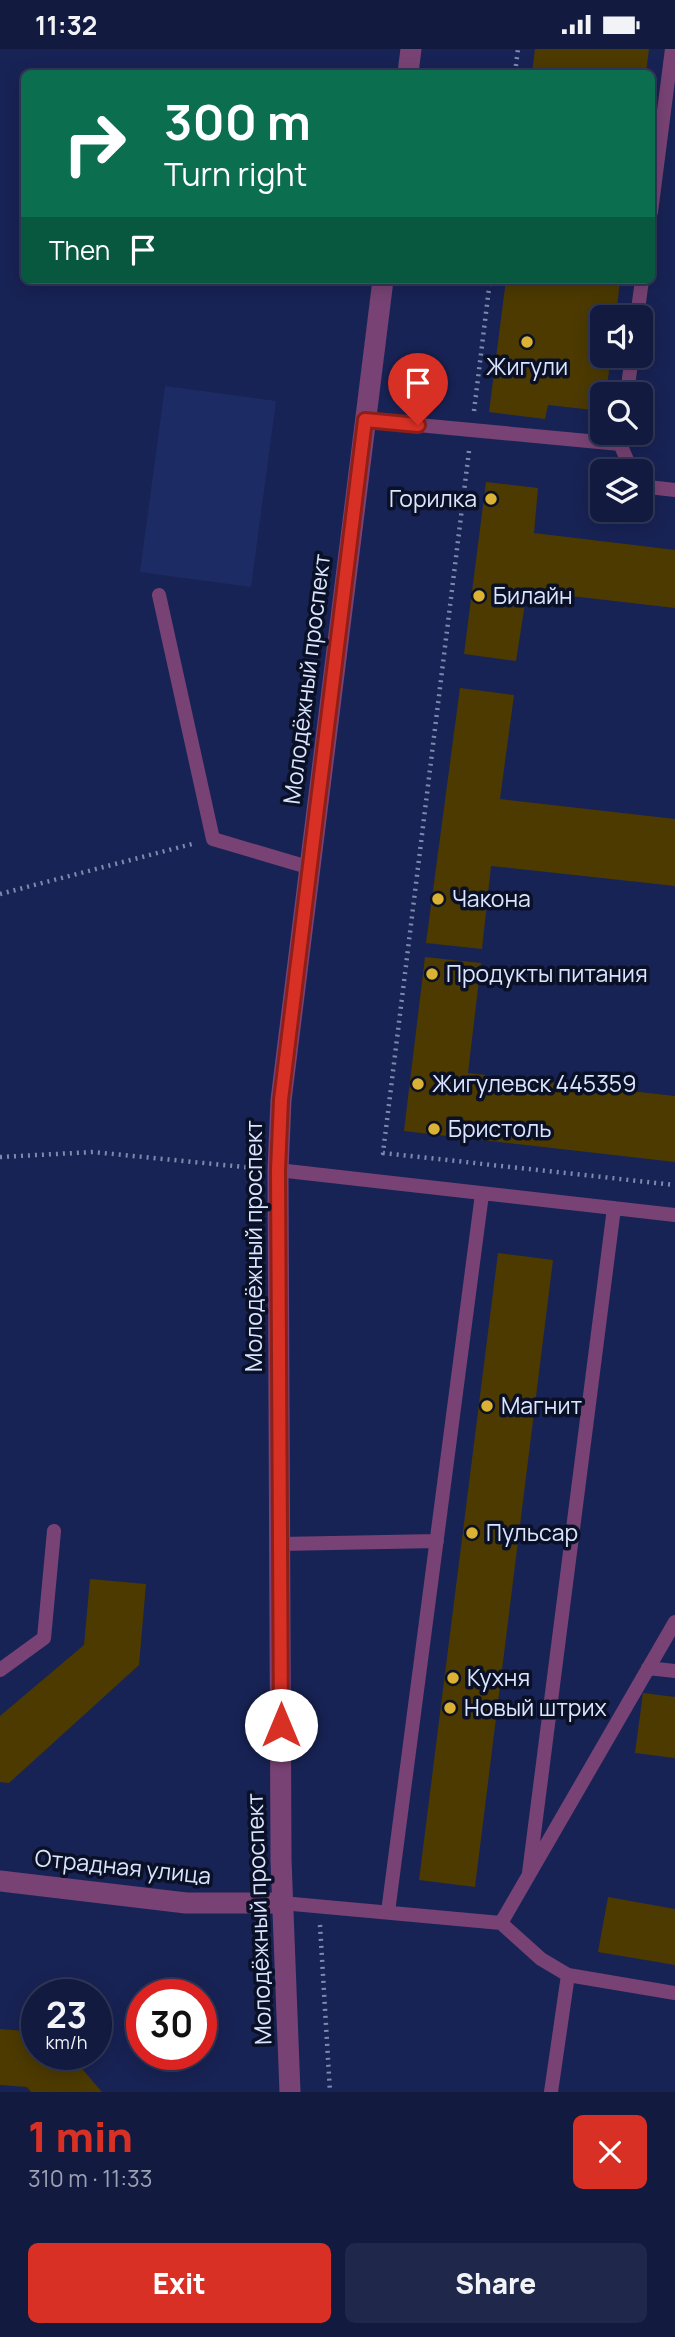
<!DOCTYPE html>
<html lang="en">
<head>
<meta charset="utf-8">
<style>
  :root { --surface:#121a40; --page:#1f274b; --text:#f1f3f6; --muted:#9ca1b1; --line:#313859; --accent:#d93025 }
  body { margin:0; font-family:Manrope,sans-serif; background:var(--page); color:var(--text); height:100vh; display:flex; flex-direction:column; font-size:26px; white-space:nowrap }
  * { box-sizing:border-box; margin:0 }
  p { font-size:23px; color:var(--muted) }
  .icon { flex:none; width:38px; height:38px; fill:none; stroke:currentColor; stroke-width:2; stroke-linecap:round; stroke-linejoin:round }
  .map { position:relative; height:2043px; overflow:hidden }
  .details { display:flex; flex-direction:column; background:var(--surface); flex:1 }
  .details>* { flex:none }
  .top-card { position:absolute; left:21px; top:21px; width:634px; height:214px; border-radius:10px; box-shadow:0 4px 18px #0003,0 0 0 2px var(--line); background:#0b6e4f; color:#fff; overflow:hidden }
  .controls { position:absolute; left:590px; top:256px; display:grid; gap:14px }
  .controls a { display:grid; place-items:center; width:63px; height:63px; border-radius:10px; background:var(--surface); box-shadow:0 4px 18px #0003,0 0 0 2px var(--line); font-size:35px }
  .speed { position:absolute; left:21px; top:1930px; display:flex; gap:14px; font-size:35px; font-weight:700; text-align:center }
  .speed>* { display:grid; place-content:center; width:91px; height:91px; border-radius:50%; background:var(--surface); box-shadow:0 4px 18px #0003,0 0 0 2px var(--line); line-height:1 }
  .speed small { font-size:18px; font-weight:400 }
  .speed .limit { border:10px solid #d22; background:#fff; color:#111 }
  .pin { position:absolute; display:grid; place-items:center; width:60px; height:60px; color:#fff; margin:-72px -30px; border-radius:50% 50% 50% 0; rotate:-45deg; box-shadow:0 0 7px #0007 }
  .pin .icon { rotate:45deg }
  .me { position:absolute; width:77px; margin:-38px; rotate:0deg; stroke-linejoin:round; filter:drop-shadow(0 0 5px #0008) }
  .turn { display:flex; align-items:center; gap:24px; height:147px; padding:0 28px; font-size:32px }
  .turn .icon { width:91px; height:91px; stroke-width:2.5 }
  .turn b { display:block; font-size:49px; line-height:60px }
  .then { display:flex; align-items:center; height:66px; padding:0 28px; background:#0003; gap:14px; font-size:26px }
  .round { display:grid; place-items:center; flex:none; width:74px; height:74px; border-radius:10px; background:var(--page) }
  .summary { display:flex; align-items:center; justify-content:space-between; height:119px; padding:0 28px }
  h1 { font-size:42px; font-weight:800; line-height:52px; color:var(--accent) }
  .cta { display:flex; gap:14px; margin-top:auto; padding:14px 28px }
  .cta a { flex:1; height:80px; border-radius:10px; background:var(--accent); color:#fff; font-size:28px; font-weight:800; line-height:80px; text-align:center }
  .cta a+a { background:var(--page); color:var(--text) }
  .status { display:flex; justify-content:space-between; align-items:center; height:49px; padding:0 35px; background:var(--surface); direction:ltr }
  .status svg { height:19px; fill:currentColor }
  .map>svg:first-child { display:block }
  .built { fill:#1d2b64 }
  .building { fill:#4c3a00 }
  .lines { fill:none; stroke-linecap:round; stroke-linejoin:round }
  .path { stroke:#7f89af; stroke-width:4.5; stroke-dasharray:2 5; stroke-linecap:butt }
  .lane { stroke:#784374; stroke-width:14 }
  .street { stroke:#784374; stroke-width:21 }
  .route-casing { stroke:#8d1f18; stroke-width:18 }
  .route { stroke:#d93025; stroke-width:12 }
  .poi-dot { fill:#dbb233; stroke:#0a1025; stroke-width:2.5 }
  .labels { text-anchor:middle; stroke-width:7; stroke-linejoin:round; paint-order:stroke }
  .poi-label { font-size:23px; fill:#dbe5ff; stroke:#0a1025; text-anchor:start }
  .street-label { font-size:23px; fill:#dbe5ff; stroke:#0a1025 }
</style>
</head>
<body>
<div class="status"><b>11:32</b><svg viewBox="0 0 49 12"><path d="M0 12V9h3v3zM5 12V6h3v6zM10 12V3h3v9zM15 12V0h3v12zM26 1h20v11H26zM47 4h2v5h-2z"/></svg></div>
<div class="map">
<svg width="675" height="2043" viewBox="0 0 675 2043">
  <rect width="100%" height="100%" fill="#182355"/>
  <path class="built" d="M165,337L276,352L251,538L140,523Z"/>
  <path class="building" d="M535,0H649L646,24H532Z
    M506,231H620L616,268H602V306H611L606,345H602V362L548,356L545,370L489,363Z
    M486,433L538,439L534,484L675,501V559L527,542L516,612L464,605Z
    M460,639L514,646L500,750L675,770V837L491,817L482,900L426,894Z
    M425,908L481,914L468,1024L675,1047V1113L404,1082Z
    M498,1204L553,1211L475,1838L419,1831Z
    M90,1530L146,1535L139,1616L9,1734L0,1733V1667L84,1596Z
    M643,1644L675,1648V1709L635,1704Z
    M608,1848L675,1860V1916L598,1903Z
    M0,1980L37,1983V2006H70L102,2043H31L27,2038L0,2036Z"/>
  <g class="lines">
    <path class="path" d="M515,24L518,0
      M474,362L490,231
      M469,402L383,1104L675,1136
      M0,845L192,795
      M0,1108L93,1103L254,1119
      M320,1876L330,2043"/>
    <path class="lane" d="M651,163L672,0
      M637,268L642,231
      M627,345L632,306
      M365,371L620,395
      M622,383L620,395L632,422
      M640,437L675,441
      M159,546L213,790L311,819
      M278,1121L675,1166
      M280,1495L437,1492
      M648,1619L675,1622
      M0,1621L44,1589L54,1482
      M529,1824L614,1159
      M282,1854L501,1874L675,1573
      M388,1863L482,1145
      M501,1874L541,1910L568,1926L551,2043
      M568,1926L675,1944"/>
    <path class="street" d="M408,24L411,0
      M0,1832L186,1854H282
      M290,2043L281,1811L278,1121L281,1051L383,231"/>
  </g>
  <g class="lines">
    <defs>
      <path id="route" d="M281,1676L278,1121L281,1051L365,371L418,376"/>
    </defs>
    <use href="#route" class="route-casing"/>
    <use href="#route" class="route"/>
  </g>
  <g class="poi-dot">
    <circle cx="527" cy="293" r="7"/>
    <circle cx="491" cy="450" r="7"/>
    <circle cx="479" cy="547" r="7"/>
    <circle cx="438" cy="850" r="7"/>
    <circle cx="432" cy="925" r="7"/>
    <circle cx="418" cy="1035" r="7"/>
    <circle cx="434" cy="1080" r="7"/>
    <circle cx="487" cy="1357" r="7"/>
    <circle cx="472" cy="1484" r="7"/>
    <circle cx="453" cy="1629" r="7"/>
    <circle cx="450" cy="1659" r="7"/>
  </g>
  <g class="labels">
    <g class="poi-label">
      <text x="527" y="326" text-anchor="middle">Жигули</text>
      <text x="477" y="458" text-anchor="end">Горилка</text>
      <text x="493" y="555">Билайн</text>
      <text x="452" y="858">Чакона</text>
      <text x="446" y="933">Продукты питания</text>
      <text x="432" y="1043">Жигулевск 445359</text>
      <text x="448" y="1088">Бристоль</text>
      <text x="501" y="1365">Магнит</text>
      <text x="486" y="1492">Пульсар</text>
      <text x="467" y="1637">Кухня</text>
      <text x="464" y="1667">Новый штрих</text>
    </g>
    <g class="street-label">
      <text transform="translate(307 630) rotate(-83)" y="8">Молодёжный проспект</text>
      <text transform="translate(254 1197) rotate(-90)" y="8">Молодёжный проспект</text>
      <text transform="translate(123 1818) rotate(6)" y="8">Отрадная улица</text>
      <text transform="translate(259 1870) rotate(-92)" y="8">Молодёжный проспект</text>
    </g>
  </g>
</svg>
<div class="controls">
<a><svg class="icon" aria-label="sound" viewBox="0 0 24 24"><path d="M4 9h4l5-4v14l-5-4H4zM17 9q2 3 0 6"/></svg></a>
<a><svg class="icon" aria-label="search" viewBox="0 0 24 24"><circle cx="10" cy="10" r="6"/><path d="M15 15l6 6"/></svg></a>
<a><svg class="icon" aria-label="layers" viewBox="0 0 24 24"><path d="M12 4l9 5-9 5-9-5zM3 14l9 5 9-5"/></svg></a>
</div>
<div class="speed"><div>23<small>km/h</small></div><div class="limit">30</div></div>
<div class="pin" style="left:418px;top:376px;background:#d93025"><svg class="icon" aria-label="arrive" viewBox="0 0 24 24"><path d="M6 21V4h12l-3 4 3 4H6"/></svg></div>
<svg class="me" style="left:281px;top:1676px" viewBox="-20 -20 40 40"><circle r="19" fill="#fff"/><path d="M0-13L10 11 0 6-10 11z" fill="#d93025"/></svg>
<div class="top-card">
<div class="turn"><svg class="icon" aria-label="right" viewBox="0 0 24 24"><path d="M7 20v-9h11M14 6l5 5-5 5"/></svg><div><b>300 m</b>Turn right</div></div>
<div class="then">Then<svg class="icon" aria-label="arrive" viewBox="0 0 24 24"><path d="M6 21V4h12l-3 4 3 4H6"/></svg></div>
</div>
</div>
<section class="details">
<div class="summary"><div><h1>1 min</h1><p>310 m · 11:33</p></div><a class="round" style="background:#d93025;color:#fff"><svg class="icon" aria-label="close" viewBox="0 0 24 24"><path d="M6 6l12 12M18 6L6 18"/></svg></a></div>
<div class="cta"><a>Exit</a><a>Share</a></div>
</section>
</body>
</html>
